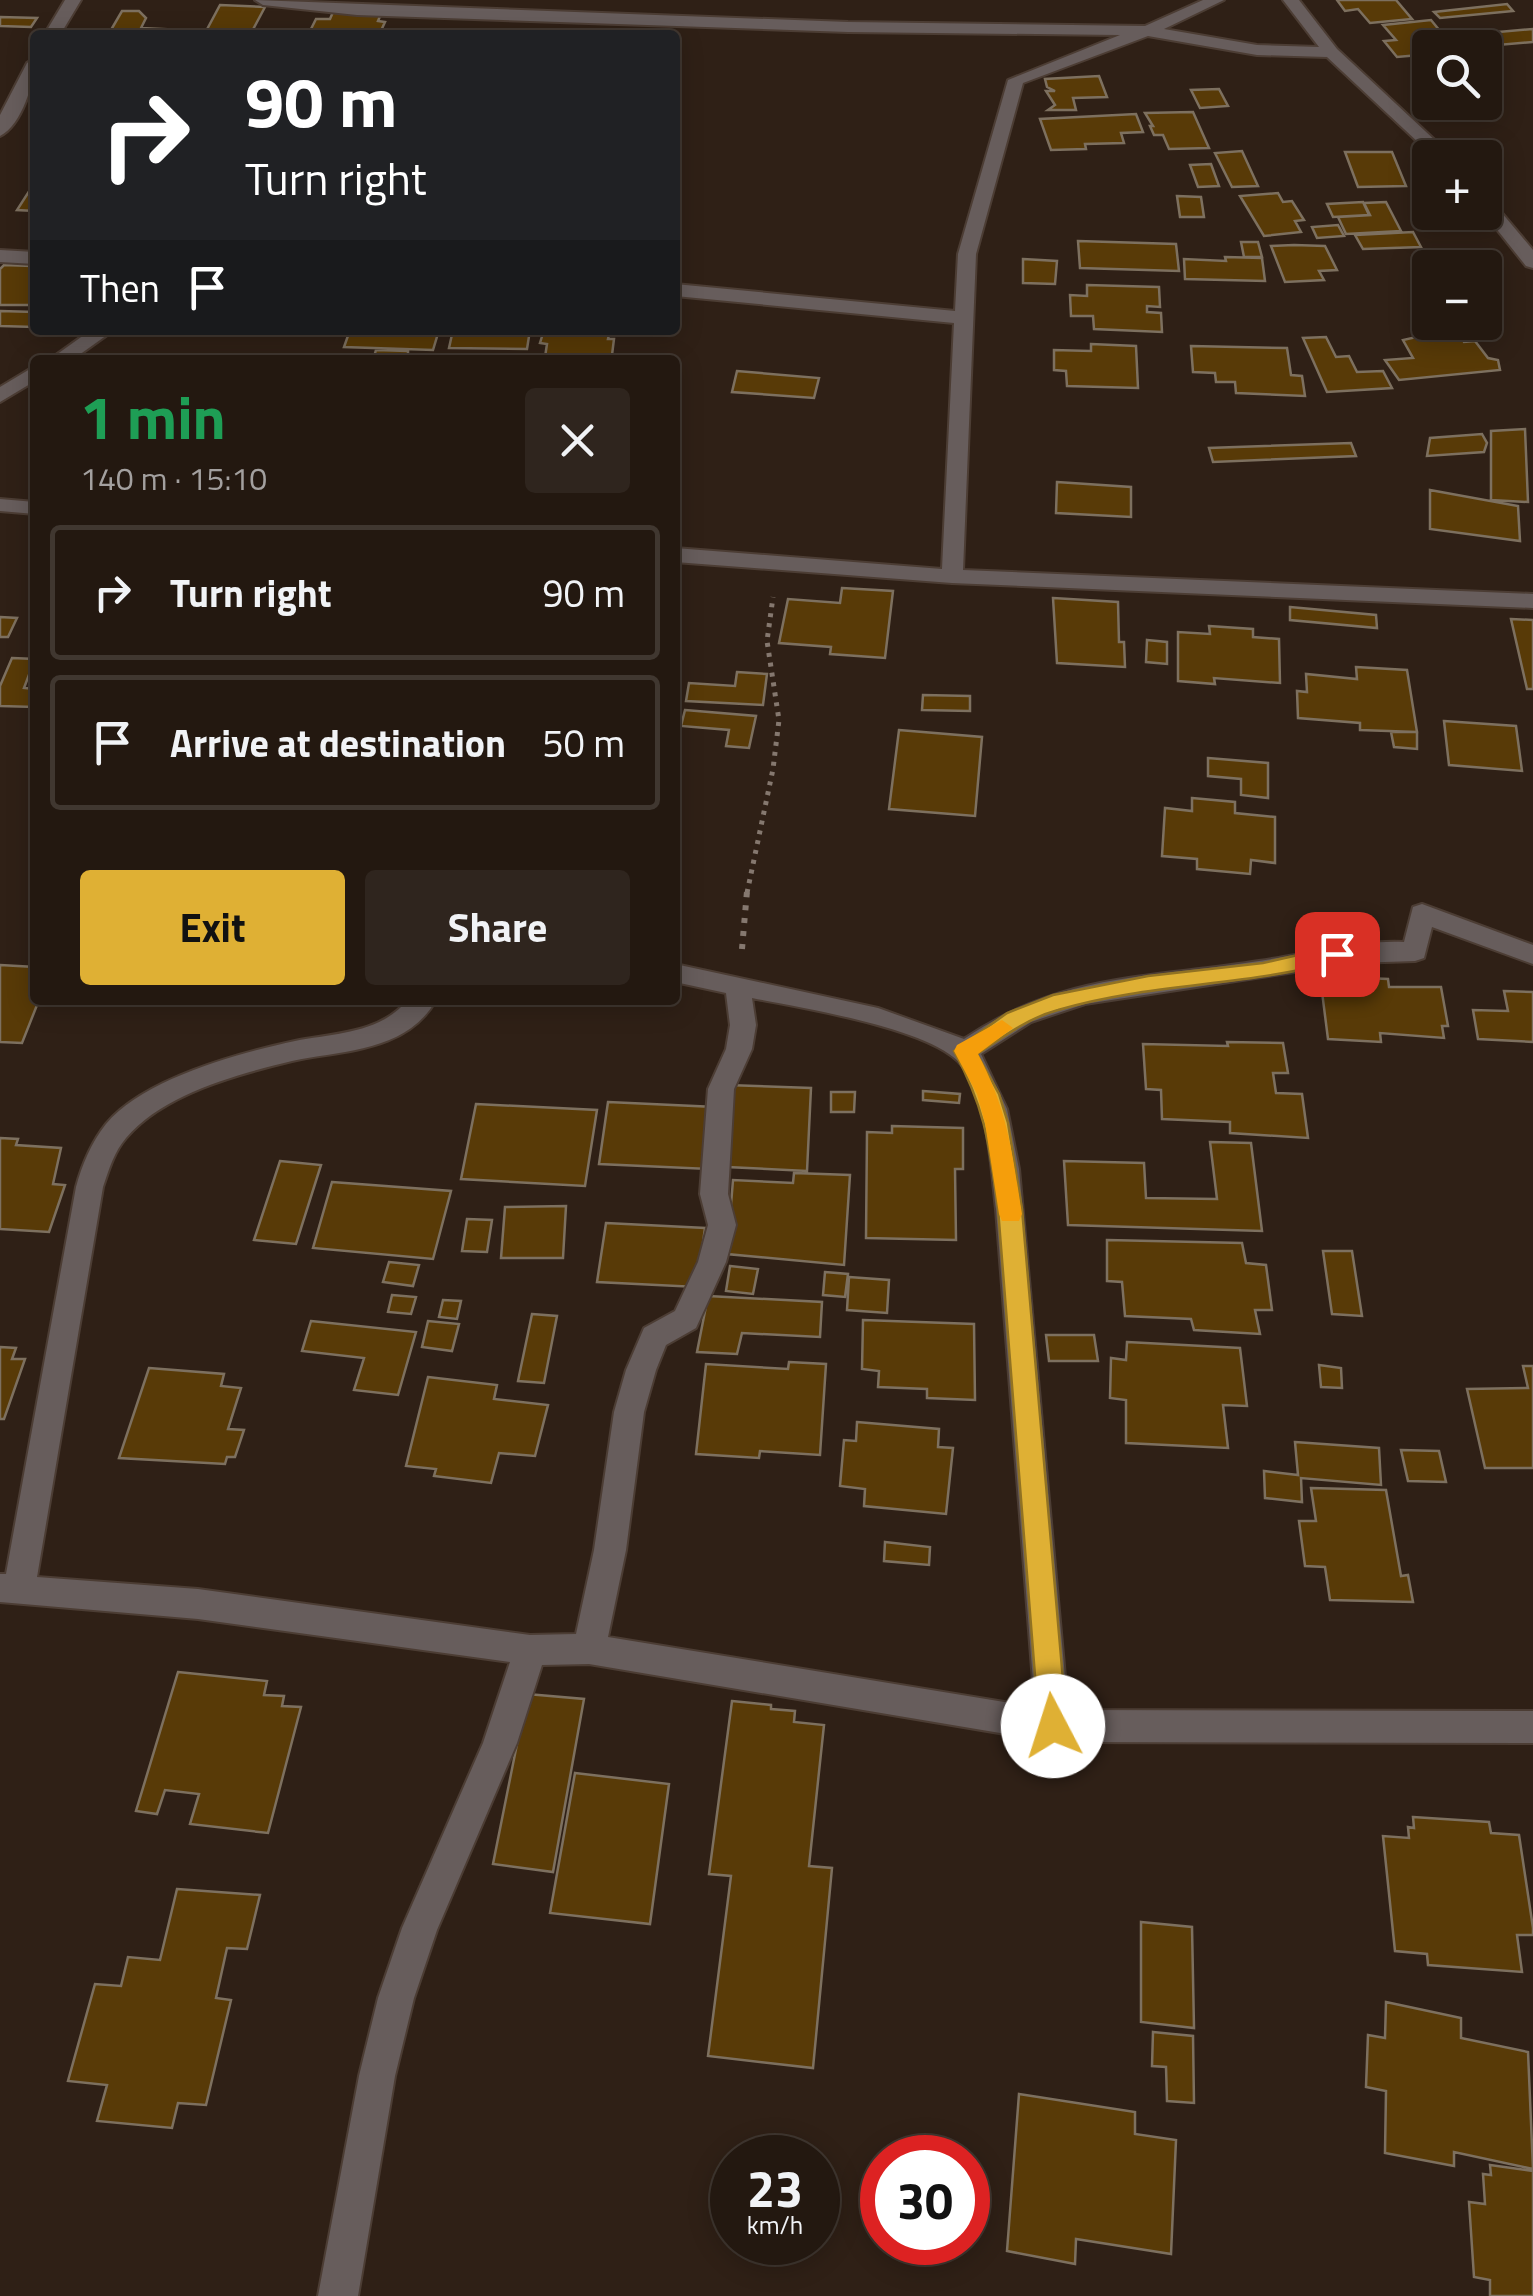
<!DOCTYPE html>
<html lang="en">
<head>
<meta charset="utf-8">
<style>
  :root { --surface:#231810; --page:#2f251e; --text:#f1f3f6; --muted:#a3a09f; --line:#403730; --accent:#dfb034 }
  body { margin:0; font-family:"Titillium Web",sans-serif; background:var(--page); color:var(--text); height:100vh; display:flex; flex-direction:column; font-size:38px; white-space:nowrap }
  * { box-sizing:border-box; margin:0 }
  p { font-size:32px; color:var(--muted) }
  .icon { flex:none; width:55px; height:55px; fill:none; stroke:currentColor; stroke-width:2; stroke-linecap:round; stroke-linejoin:round }
  .map { position:relative; flex:1; overflow:hidden }
  .side { position:absolute; left:30px; top:355px; width:650px; height:650px; display:flex; flex-direction:column; background:var(--surface); border-radius:10px; box-shadow:0 5px 25px #0003,0 0 0 2px var(--line) }
  .side>* { flex:none }
  .hud { position:absolute; left:30px; top:30px; width:650px; height:305px; border-radius:10px; box-shadow:0 5px 25px #0003,0 0 0 2px var(--line); background:#202124; color:#fff; overflow:hidden }
  .buttons { position:absolute; left:1412px; top:30px; display:grid; gap:20px }
  .buttons a { display:grid; place-items:center; width:90px; height:90px; border-radius:10px; background:var(--surface); box-shadow:0 5px 25px #0003,0 0 0 2px var(--line); font-size:50px }
  .speed { position:absolute; left:710px; top:2135px; display:flex; gap:20px; font-size:50px; font-weight:700; text-align:center }
  .speed>* { display:grid; place-content:center; width:130px; height:130px; border-radius:50%; background:var(--surface); box-shadow:0 5px 25px #0003,0 0 0 2px var(--line); line-height:1 }
  .speed small { font-size:25px; font-weight:400 }
  .speed .limit { border:15px solid #d22; background:#fff; color:#111 }
  .pin { position:absolute; display:grid; place-items:center; width:85px; height:85px; color:#fff; margin:-42px; border-radius:20px; box-shadow:0 5px 15px #0006 }
  .me { position:absolute; width:110px; margin:-55px; rotate:355deg; stroke-linejoin:round; filter:drop-shadow(0 0 8px #0008) }
  .turn { display:flex; align-items:center; gap:35px; height:210px; padding:0 50px; font-size:45px }
  .turn .icon { width:130px; height:130px; stroke-width:2.5 }
  .turn b { display:block; font-size:70px; line-height:85px }
  .then { display:flex; align-items:center; height:95px; padding:0 50px; background:#0003; gap:20px; font-size:38px }
  .round { display:grid; place-items:center; flex:none; width:105px; height:105px; border-radius:10px; background:var(--page) }
  .summary { display:flex; align-items:center; justify-content:space-between; height:170px; padding:0 50px }
  h1 { font-size:60px; font-weight:700; line-height:75px; color:#1e9e55 }
  .primary-button { display:flex; gap:20px; margin-top:auto; padding:20px 50px }
  .primary-button a { flex:1; height:115px; border-radius:10px; background:var(--accent); color:#111; font-size:40px; font-weight:700; line-height:115px; text-align:center }
  .primary-button a+a { background:var(--page); color:var(--text) }
  ul { padding:0; list-style:none }
  li { display:flex; align-items:center; gap:30px; height:135px; margin:0 20px 15px; padding:0 30px; border:5px solid var(--line); border-radius:10px }
  li div { flex:1 }
  li b { display:block; font-size:38px }
  li em { font-style:normal }
  .map>svg:first-child { display:block }
  .building { fill:#583a07; stroke:#7d705f; stroke-width:2.5 }
  .lines { fill:none; stroke-linecap:round; stroke-linejoin:round }
  .minor-casing { stroke:#4c3d34; stroke-width:4 }
  .path-far1 { stroke:#85786f; stroke-width:5; stroke-dasharray:4 6; stroke-linecap:butt }
  .path { stroke:#85786f; stroke-width:6; stroke-dasharray:5 8; stroke-linecap:butt }
  .minor { fill:#675d5c; fill-rule:evenodd }
  .route { fill:#dfb034; stroke:#917222; stroke-width:2.5 }
  .slow { fill:#f59e0b }
</style>
</head>
<body>
<div class="map">
<svg width="1533" height="2296" viewBox="0 0 1533 2296">
  <rect width="100%" height="100%" fill="#2f2016"/>
  <path class="building" d="M1337,0H1396L1412,19L1370,23L1358,9L1345,11Z
    M1507,4L1513,11L1440,18L1434,12Z
    M220,5L265,7L250,35H204Z
    M122,11H139L146,18L141,28L186,30L180,35H108Z
    M333,12L381,14L378,21L385,22L379,35H308L316,19H330Z
    M0,17L37,18L31,27L0,26Z
    M1431,20L1454,48H1430V54L1397,57L1384,41L1396,40L1383,25Z
    M1533,29V42L1498,45L1487,33Z
    M1099,76L1107,97L1073,98L1076,110H1048L1055,105L1046,91H1055L1047,87L1045,79Z
    M1219,89L1228,106L1200,108L1191,90Z
    M1193,112L1209,148L1169,149L1163,135H1154L1150,126H1153L1145,113Z
    M1136,114L1143,132L1121,133L1124,143L1085,144L1086,149L1051,150L1040,119Z
    M1242,151L1258,186L1232,187L1215,153Z
    M1345,152H1392L1406,186L1358,187Z
    M1211,164L1219,186L1198,187L1190,165Z
    M35,182V211L17,210Z
    M1278,193L1283,202L1292,201L1304,220L1295,221L1301,232L1264,236L1240,196Z
    M1177,196L1201,197L1204,217H1180Z
    M1363,202L1369,215L1333,217L1327,204Z
    M1386,202L1401,231L1346,234L1338,217L1370,215L1364,203Z
    M1338,225L1344,236L1317,238L1312,227Z
    M1413,232L1421,247L1363,249L1355,235Z
    M1078,241L1176,244L1179,271L1080,268Z
    M1241,242H1258L1262,257H1244Z
    M1294,245L1325,246L1337,270L1319,271L1324,280L1285,282L1271,246Z
    M1225,257L1262,258L1265,281L1185,279L1184,259L1226,261Z
    M1023,259L1057,261L1055,284L1023,283Z
    M4,265L32,266L35,296L30,305H0V269Z
    M1087,285L1159,287L1160,307L1147,306V312L1161,313L1162,332L1094,329L1093,316H1071L1070,295L1087,296Z
    M0,311L35,312V327L0,326Z
    M350,330H439L433,350L344,347Z
    M453,330H530L527,349L449,348Z
    M544,330H610L608,339H614L612,355H601L600,360L545,357L547,344L540,343Z
    M1458,331L1464,342L1475,341L1488,358L1498,360L1500,370L1399,380L1385,360L1413,358L1403,340L1421,336L1419,333Z
    M1326,337L1336,357L1349,356L1357,372L1383,371L1392,388L1327,392L1303,338Z
    M1091,344L1136,346L1138,388L1067,386L1066,371L1054,370V350L1091,351Z
    M1191,346L1287,348L1291,375L1302,376L1305,396L1236,393L1235,382H1216L1215,373L1193,372Z
    M376,350L408,351V355L440,356L439,360H373Z
    M737,371L819,378L814,398L732,392Z
    M1525,429L1528,502L1491,500V431Z
    M1482,434L1487,443L1484,452L1427,456L1430,438Z
    M1351,443L1356,456L1213,462L1209,448Z
    M1057,482L1131,487V517L1056,513Z
    M1430,490L1518,506L1520,541L1430,529Z
    M842,588L893,591L885,658L830,654L831,647L779,643L788,599L840,603Z
    M1053,598L1118,602L1119,642H1124L1125,667L1057,663Z
    M1290,607L1376,615L1377,628L1290,620Z
    M0,617L17,618L8,637H0Z
    M1511,619L1533,620V689H1527Z
    M1209,626L1253,629V637L1279,639L1280,683L1214,678L1215,684L1178,681V632L1210,634Z
    M1147,640L1167,642V664L1146,662Z
    M12,658L35,659L24,688L35,689V707L0,706V686Z
    M1356,667L1407,670L1417,732L1360,730V723L1298,718L1297,691L1307,692L1306,674L1357,679Z
    M737,672L767,674L763,705L686,701L689,683L735,686Z
    M923,695L970,696V711L922,710Z
    M685,710L756,716L749,748L726,746L729,730L681,726Z
    M1444,721L1516,726L1522,771L1449,765Z
    M899,730L982,737L975,816L889,809Z
    M1391,732H1417V749L1394,747Z
    M1208,758L1268,763V798L1241,795V779L1208,776Z
    M1192,798L1235,802V813L1275,817V863L1251,860L1250,874L1197,869V859L1162,856L1165,808L1192,811Z
    M0,965L35,967V1000H39L22,1043L0,1042Z
    M1320,976L1388,979L1389,987H1441L1448,1026H1442L1444,1038L1380,1033L1381,1042L1328,1039Z
    M1504,991L1533,992V1042L1478,1039L1473,1010L1508,1011Z
    M1227,1042L1283,1043L1288,1073H1273L1276,1093L1302,1094L1308,1138L1230,1133V1122L1162,1119L1161,1090L1146,1089L1143,1044L1228,1046Z
    M727,1085L811,1088L807,1171L727,1167Z
    M923,1091L960,1094L959,1103L923,1100Z
    M831,1092H855L854,1112H831Z
    M608,1102L715,1107L709,1169L599,1164Z
    M476,1104L597,1110L585,1186L461,1179Z
    M892,1126L963,1128V1169H955L956,1240L866,1238L867,1132L892,1133Z
    M0,1138L18,1139L16,1145L61,1148L53,1184L65,1185L49,1232L0,1229Z
    M1210,1142L1251,1143L1262,1231L1068,1225L1064,1161L1144,1163L1146,1198L1217,1199Z
    M280,1161L321,1165L296,1244L254,1240Z
    M794,1173L850,1175L844,1265L727,1254L733,1180L793,1183Z
    M332,1182L451,1191L433,1259L313,1248Z
    M566,1206L563,1258H501L505,1207Z
    M467,1219L492,1220L487,1252L462,1251Z
    M606,1223L705,1228L697,1287L597,1282Z
    M1107,1240L1242,1243L1246,1263L1266,1265L1272,1310H1255L1260,1334L1194,1330L1191,1319L1125,1316L1122,1282L1107,1281Z
    M1323,1251H1352L1362,1316L1332,1314Z
    M389,1262L419,1265L413,1286L383,1282Z
    M730,1266L758,1269L753,1294L726,1291Z
    M825,1272L848,1274L845,1297L823,1295Z
    M849,1277L889,1280L887,1313L847,1310Z
    M392,1295L416,1297L411,1314L388,1312Z
    M708,1296L822,1302L820,1337L742,1333L737,1354L697,1352Z
    M443,1300L461,1301L457,1319L439,1317Z
    M532,1314L557,1316L544,1383L518,1381Z
    M863,1320L974,1324L975,1400L927,1398V1389L878,1387L879,1371L862,1369Z
    M311,1321L416,1332L398,1395L354,1390L364,1358L302,1351Z
    M428,1321L459,1324L452,1351L422,1347Z
    M1046,1335H1094L1098,1361H1049Z
    M1127,1342L1240,1348L1247,1406L1223,1405L1228,1448L1126,1443V1400L1110,1398L1111,1358L1126,1360Z
    M0,1347L16,1348L12,1359H25L4,1419H0Z
    M789,1362L826,1364L820,1455L760,1451L759,1458L696,1454L706,1364L788,1369Z
    M1319,1365L1341,1368L1342,1388L1321,1387Z
    M1523,1366H1533V1468H1485L1467,1389L1528,1388Z
    M149,1368L224,1374L221,1386L241,1388L228,1429L244,1430L235,1457H227L225,1464L119,1458Z
    M428,1377L497,1385L494,1399L548,1405L535,1456L499,1453L491,1483L434,1476L436,1469L406,1466Z
    M857,1422L939,1429L938,1447L953,1448L946,1514L864,1506L865,1489L840,1486L844,1440L856,1441Z
    M1295,1442L1379,1448L1381,1485L1301,1478L1302,1502L1265,1498L1264,1471L1298,1475Z
    M1401,1450L1439,1451L1446,1482L1408,1481Z
    M1311,1488L1386,1490L1401,1576L1408,1575L1413,1602L1330,1600L1325,1567L1305,1566L1299,1521H1316Z
    M885,1542L930,1547L929,1565L884,1561Z
    M178,1672L267,1681L264,1695L284,1696L282,1706L301,1707L268,1833L190,1824L199,1794L165,1790L157,1814L136,1811Z
    M527,1694L584,1699L553,1872L493,1864Z
    M732,1701L771,1705V1709L795,1711L794,1722L824,1725L809,1866L832,1868L813,2068L708,2056L731,1876L709,1874Z
    M575,1773L669,1784L650,1924L550,1913Z
    M1413,1817L1489,1822L1491,1833L1519,1835L1533,1928V1935H1517L1522,1972L1428,1965L1427,1954L1395,1951L1383,1836L1409,1838L1408,1827L1414,1828Z
    M177,1889L260,1895L247,1949L227,1948L216,1998L231,2000L206,2105L178,2103L172,2128L97,2121L107,2085L68,2081L95,1984L121,1986L128,1957L160,1960Z
    M1141,1922L1192,1927L1194,2028L1141,2022Z
    M1386,2002L1461,2018V2038L1528,2052L1533,2169L1454,2152V2166L1385,2153L1386,2091L1366,2087L1368,2035L1385,2038Z
    M1153,2032L1193,2036L1194,2103L1167,2101L1166,2067L1152,2066Z
    M1019,2094L1135,2112V2134L1176,2140L1171,2254L1076,2239L1075,2264L1007,2251Z
    M1490,2165L1533,2171V2296H1490V2280L1474,2277L1469,2202L1485,2204L1483,2174L1491,2175Z"/>
  <g class="lines">
    <defs>
      <path id="minor" d="M65,0H81L60,35H44Z
        M255,0L848,22L1145,26L1203,0H1224L1164,29L1257,45L1319,47L1283,0H1299L1337,49L1454,158H1435L1327,57L1257,55L1148,36L1023,83L976,254L963,570L1533,594V608L952,583L675,562V548L942,569L954,323L675,296V284L955,311L958,254L1008,80L1120,35L848,32L357,15L263,5Z
        M35,58C35,81 22,125 0,136V115L27,63Z
        M1485,199L1491,200L1533,250V268L1526,266L1483,212Z
        M0,250L35,252V264L0,262Z
        M91,330H114L72,360H49Z
        M35,366V381L0,402V387Z
        M0,499L35,502V514L0,511Z
        M1422,904L1533,945V964L1432,927L1424,958L1415,961L1354,963L1085,1004L1031,1022L981,1054L1007,1109L1019,1169L1068,1710L1533,1711V1743L1053,1742L589,1664L542,1665L517,1743L437,1930L414,1998L395,2076L358,2296H318L359,2076L378,1998L402,1928L483,1743L510,1662L198,1619L0,1602V1574H6L76,1187C82,1165 91,1143 106,1124C143,1079 239,1053 295,1041C335,1033 379,1034 408,1000H436C407,1052 343,1050 292,1061C238,1074 163,1094 126,1138C114,1152 109,1169 103,1187L37,1577L198,1589L530,1635L576,1634L594,1550L614,1412L626,1370L644,1328L675,1311L698,1262L708,1225L700,1194L708,1089L726,1049L730,1025L726,993L675,982V964L878,1008L964,1039C1064,972 1146,979 1259,961C1307,954 1355,940 1404,942L1413,907ZM752,998C802,1008 923,1027 958,1061C988,1091 991,1168 996,1209L1035,1707L608,1637L626,1550L644,1412L656,1370L666,1345L696,1328L726,1262L736,1225L728,1194L734,1089L752,1049L756,1025Z"/>
    </defs>
    <use href="#minor" class="minor-casing"/>
    <path class="path-far1" d="M747,893L773,769L779,720L767,641L773,597"/>
    <path class="path" d="M742,949L747,891"/>
    <use href="#minor" class="minor"/>
  </g>
  <path class="route" d="M1337,946L1347,954L1344,959C1251,987 1151,982 1058,1010C1028,1018 1003,1037 977,1054L999,1094L1008,1123L1022,1209L1067,1726L1063,1735L1053,1739L1043,1735L1039,1726L998,1209C989,1144 986,1110 954,1051L1007,1013L1053,995L1148,976L1263,963Z"/>
  <path class="slow" d="M1002,1020L1013,1028L978,1054C1008,1111 1012,1152 1022,1214L1019,1221H1002L999,1214L985,1123L977,1094L954,1051L957,1045Z"/>
</svg>
<div class="buttons">
<a><svg class="icon" aria-label="search" viewBox="0 0 24 24"><circle cx="10" cy="10" r="6"/><path d="M15 15l6 6"/></svg></a>
<a>+</a>
<a>−</a>
</div>
<div class="speed"><div>23<small>km/h</small></div><div class="limit">30</div></div>
<div class="pin" style="left:1337px;top:954px;background:#d93025"><svg class="icon" aria-label="arrive" viewBox="0 0 24 24"><path d="M6 21V4h12l-3 4 3 4H6"/></svg></div>
<svg class="me" style="left:1053px;top:1726px" viewBox="-20 -20 40 40"><circle r="19" fill="#fff"/><path d="M0-13L10 11 0 6-10 11z" fill="#dfb034"/></svg>
<div class="hud">
<div class="turn"><svg class="icon" aria-label="right" viewBox="0 0 24 24"><path d="M7 20v-9h11M14 6l5 5-5 5"/></svg><div><b>90 m</b>Turn right</div></div>
<div class="then">Then<svg class="icon" aria-label="arrive" viewBox="0 0 24 24"><path d="M6 21V4h12l-3 4 3 4H6"/></svg></div>
</div>
<section class="side">
<div class="summary"><div><h1>1 min</h1><p>140 m · 15:10</p></div><a class="round"><svg class="icon" aria-label="close" viewBox="0 0 24 24"><path d="M6 6l12 12M18 6L6 18"/></svg></a></div>
<ul>
<li><svg class="icon" aria-label="right" viewBox="0 0 24 24"><path d="M7 20v-9h11M14 6l5 5-5 5"/></svg><div><b>Turn right</b></div><em>90 m</em></li>
<li><svg class="icon" aria-label="arrive" viewBox="0 0 24 24"><path d="M6 21V4h12l-3 4 3 4H6"/></svg><div><b>Arrive at destination</b></div><em>50 m</em></li>
</ul>
<div class="primary-button"><a>Exit</a><a>Share</a></div>
</section>
</div>
</body>
</html>
